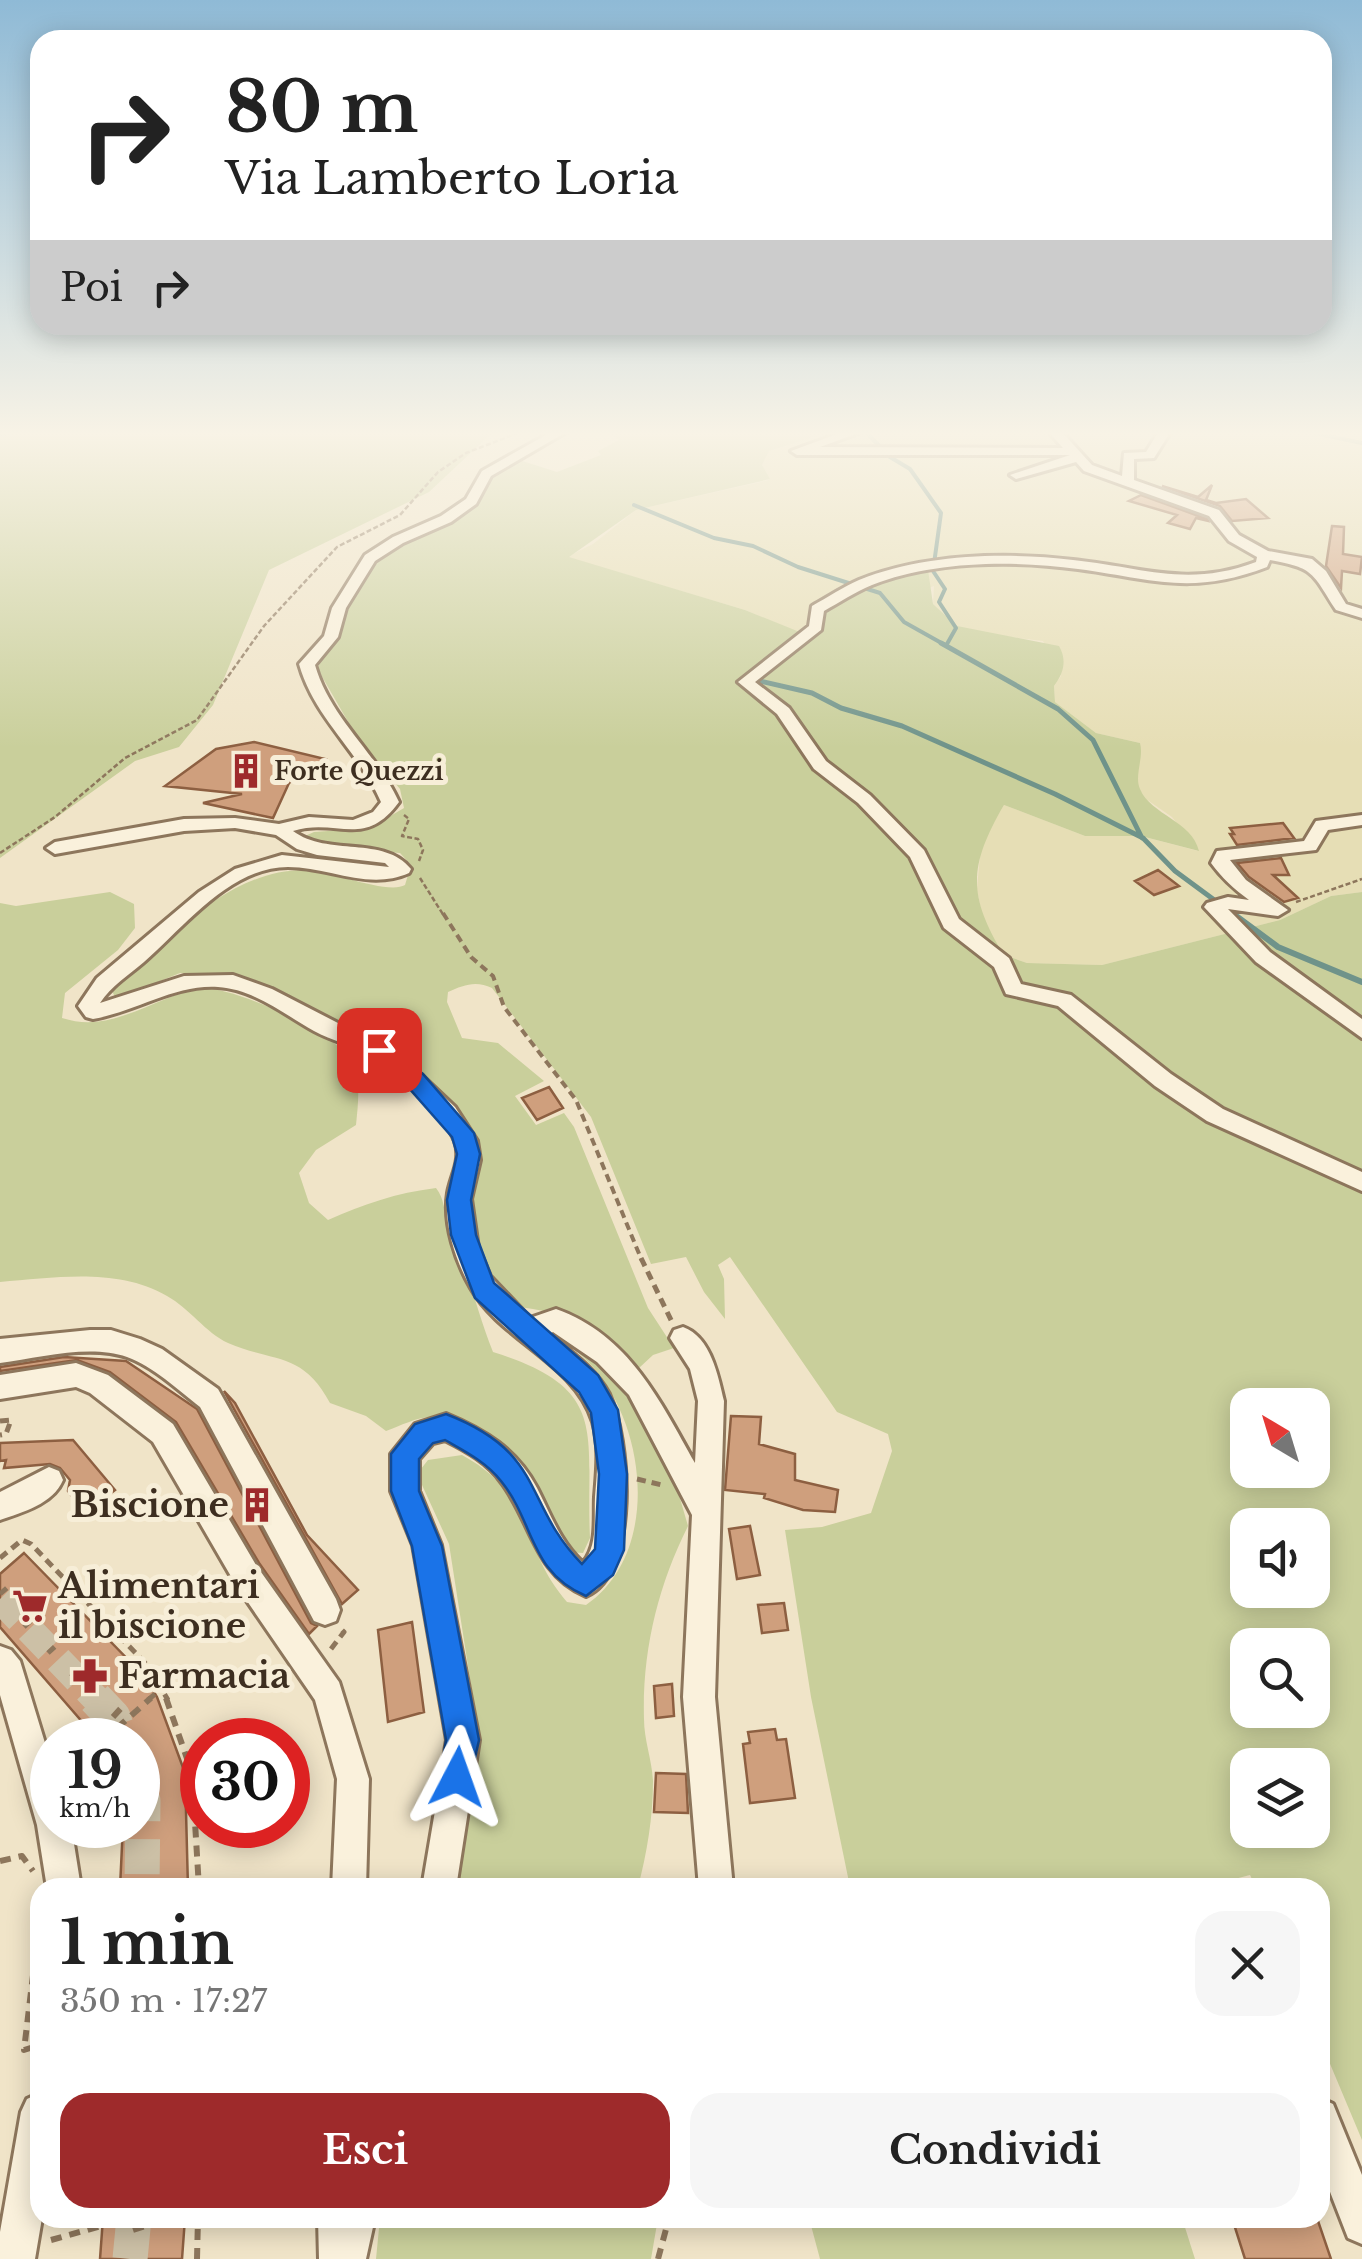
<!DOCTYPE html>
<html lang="it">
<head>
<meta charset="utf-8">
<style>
  :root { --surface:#fff; --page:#f6f6f6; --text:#222; --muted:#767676; --accent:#9e2a2b }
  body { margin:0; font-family:"Libre Baskerville",serif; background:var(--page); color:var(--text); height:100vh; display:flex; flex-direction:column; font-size:38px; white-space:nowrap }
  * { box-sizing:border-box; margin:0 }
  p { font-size:32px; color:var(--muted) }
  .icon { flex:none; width:55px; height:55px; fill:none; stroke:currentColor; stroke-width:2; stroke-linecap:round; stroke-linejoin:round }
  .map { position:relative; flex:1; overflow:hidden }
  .sheet { position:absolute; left:30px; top:1878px; width:1300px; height:350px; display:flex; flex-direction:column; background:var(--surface); border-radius:30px; box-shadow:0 5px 25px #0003 }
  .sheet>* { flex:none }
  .banner { position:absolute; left:30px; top:30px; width:1302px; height:305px; border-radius:30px; box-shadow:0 5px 25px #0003; background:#fff; color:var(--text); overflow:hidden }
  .needle { width:65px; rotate:322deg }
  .fabs { position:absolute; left:1230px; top:1388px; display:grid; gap:20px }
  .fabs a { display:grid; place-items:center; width:100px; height:100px; border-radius:20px; background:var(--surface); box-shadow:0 5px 25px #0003; font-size:50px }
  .speed { position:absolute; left:30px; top:1718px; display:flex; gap:20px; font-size:50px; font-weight:700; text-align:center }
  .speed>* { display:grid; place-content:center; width:130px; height:130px; border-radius:50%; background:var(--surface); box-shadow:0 5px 25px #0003; line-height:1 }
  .speed small { font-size:25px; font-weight:400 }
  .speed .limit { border:15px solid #d22; background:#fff; color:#111 }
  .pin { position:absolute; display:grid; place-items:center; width:85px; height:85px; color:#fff; margin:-42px; border-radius:20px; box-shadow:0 5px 15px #0006 }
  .me { position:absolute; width:110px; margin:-55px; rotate:4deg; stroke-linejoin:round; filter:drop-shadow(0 0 8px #0008) }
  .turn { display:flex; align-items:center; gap:35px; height:210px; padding:0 30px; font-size:45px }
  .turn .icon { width:130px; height:130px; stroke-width:2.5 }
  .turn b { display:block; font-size:70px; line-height:85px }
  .then { display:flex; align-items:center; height:95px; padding:0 30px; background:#0003; gap:20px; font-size:38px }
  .round { display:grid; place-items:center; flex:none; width:105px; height:105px; border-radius:30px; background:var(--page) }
  .head { display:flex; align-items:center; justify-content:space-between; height:170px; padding:0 30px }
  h1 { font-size:60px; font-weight:800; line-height:75px }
  .action { display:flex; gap:20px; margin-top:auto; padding:20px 30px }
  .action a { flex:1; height:115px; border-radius:30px; background:var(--accent); color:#fff; font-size:40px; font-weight:800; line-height:115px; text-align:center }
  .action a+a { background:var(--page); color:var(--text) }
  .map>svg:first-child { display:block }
  .farmland { fill:#e6deb5 }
  .green { fill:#c9cf9b; fill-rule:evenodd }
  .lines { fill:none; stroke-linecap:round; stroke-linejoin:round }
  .stream-far2 { stroke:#6f938a; stroke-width:4 }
  .stream-far1 { stroke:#6f938a; stroke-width:5 }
  .stream { stroke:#6f938a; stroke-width:6 }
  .building { fill:#cf9f7d; stroke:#8d5f41; stroke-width:2.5 }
  .minor-tunnel-far1 { stroke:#ccc0a6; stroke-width:28; stroke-dasharray:28 14; stroke-linecap:butt }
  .minor-tunnel { stroke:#ccc0a6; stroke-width:35; stroke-dasharray:35 18; stroke-linecap:butt }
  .minor-casing { stroke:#8d765c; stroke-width:6 }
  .path-far3 { stroke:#8d765c; stroke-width:2.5; stroke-dasharray:5 2.5; stroke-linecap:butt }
  .path-far2 { stroke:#8d765c; stroke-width:4; stroke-dasharray:8 5; stroke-linecap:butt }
  .path-far1 { stroke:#8d765c; stroke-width:5; stroke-dasharray:9 6; stroke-linecap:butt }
  .path { stroke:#8d765c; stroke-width:6; stroke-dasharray:11 8; stroke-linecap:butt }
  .minor { fill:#faf1dc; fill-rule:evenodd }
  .route { fill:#1a73e8; stroke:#114b97; stroke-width:2.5 }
  .labels { text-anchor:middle; stroke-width:10; stroke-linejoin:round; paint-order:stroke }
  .far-poi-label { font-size:25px; font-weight:bold; fill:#3d2e20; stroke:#f7eed8; text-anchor:start }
  .near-poi-label { font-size:35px; font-weight:bold; fill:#3d2e20; stroke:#f7eed8; text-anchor:start }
</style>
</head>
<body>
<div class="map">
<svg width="1362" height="2259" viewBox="0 0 1362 2259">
  <rect width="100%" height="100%" fill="#f0e4c8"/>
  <path class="farmland" d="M832,431H1362V892L1331,896L1280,920L1102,965L1027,963L1004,955L983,921L977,889L981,844L1004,805L1085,836H1141L1198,851L1172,817L1146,799L1137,786L1140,743L1096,733L1055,702L1054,686L1061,676L1043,641L974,633L957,626L933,604L934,586L818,631L812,638L745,610L567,557L593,544L636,510L769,480L762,465L769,451Z"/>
  <path class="green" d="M0,431H494L429,492L269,570L213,705L179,747L135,761L0,858Z
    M608,431H832L769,451L762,465L770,479L636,510L569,557L745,610L812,637L825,608L880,580L928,570L933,604L957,626L1059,646C1067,660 1064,673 1054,686L1055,702L1096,733L1140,743C1144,758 1134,776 1140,789C1151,815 1192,821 1199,851L1141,836H1085L1004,805C969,865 967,895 1004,955L1027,963L1102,965L1280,920L1331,896L1362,892V2140L1320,2040V1888L1256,1887L1250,1875L1200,1888L850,1887L811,1697L785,1530L822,1527L871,1513L892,1451L888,1434L837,1412L730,1257L718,1265L724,1279L725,1319L704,1292L686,1257L651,1264L591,1117L492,988C476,980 463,985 448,992L447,1002L462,1038L498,1043L544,1081L515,1096L536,1125L564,1113L574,1127L648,1308L674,1348L653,1355L639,1368C595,1327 572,1313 512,1306C489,1275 475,1243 473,1204C472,1177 481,1153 470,1127L392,1042L343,1024L276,991L236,976L180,973L116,999L112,991C163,942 229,868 307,870C331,871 388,895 405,885L411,865L400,853L334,848L305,836L314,832L370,828L404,808L400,789L358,739L317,668L339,634L349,600L375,559L388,548L437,528L490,475L516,459L557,472L601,455L598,451L619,440ZM1248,1405H1312V1470H1248ZM1248,1525H1312V1590H1248ZM1248,1645H1312V1710H1248ZM1248,1765H1312V1830H1248Z
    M110,892L134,904L135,928L118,950L65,993L62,1018C111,1034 151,999 196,989C228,982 341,1035 353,1063C361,1083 358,1104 356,1125L316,1150L299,1173L309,1203L328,1220C364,1204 396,1193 436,1188C445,1199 443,1211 449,1224C467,1266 476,1309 493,1352C612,1389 585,1433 590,1538L583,1553L569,1552C536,1496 512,1415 431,1417C417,1417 400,1426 386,1431L366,1416L330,1403C302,1351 274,1363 228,1343C206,1333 189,1308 167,1296C117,1267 54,1278 0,1282V903L16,906Z
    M550,1331L574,1338L644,1410L670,1464L688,1526C658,1586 642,1651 644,1719C644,1740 652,1760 653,1781C653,1817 647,1853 638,1887H449L480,1743L449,1544L417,1474L428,1460L462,1455C537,1496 518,1545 567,1602L586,1605C660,1554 648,1428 592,1366C580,1353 565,1342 550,1331Z
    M380,2218H658L651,2259H376Z
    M809,2218H1182L1195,2259H820Z"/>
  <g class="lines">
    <path class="stream-far2" d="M865,431L890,457L910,469L941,513L933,571L945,589L939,602L956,628L947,644
      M1305,431L1362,443
      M0,434L19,432
      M634,505L714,538L753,546L798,567L880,593L904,622L945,645"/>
    <path class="stream-far1" d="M941,643L1058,709L1093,740L1142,838
      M760,681L812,693L841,708L902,726L1055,794L1143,838L1175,871L1236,916"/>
    <path class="stream" d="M1232,913L1278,947L1362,982"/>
  </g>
  <path class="building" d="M1212,485L1206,500L1216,503L1246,499L1268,518L1232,521L1220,506L1162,486L1198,497Z
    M1141,495L1207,519L1208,521L1196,518L1190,529L1168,523L1177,515L1129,501Z
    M1332,526L1344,527L1343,554L1362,557L1360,574L1342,571L1341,588L1326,566Z
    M254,742L325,759L289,783L273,818L203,803L242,794L165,786L216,749Z
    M1283,823L1294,838L1237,845L1230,834H1234L1230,828Z
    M1281,858L1289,875H1273L1298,898L1284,902L1249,877L1237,863Z
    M1158,870L1179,886L1154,895L1135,881Z
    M549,1087L563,1108L537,1120L522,1098Z
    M64,1357L126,1361L197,1409L311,1623L317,1626L309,1634L259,1563L176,1422L110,1372L77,1360L0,1371V1367Z
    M224,1391L235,1403L307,1535L358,1590L342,1604Z
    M731,1416L761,1417L759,1444L795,1454V1480L838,1490L835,1512L803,1510L764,1498L765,1494L725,1490Z
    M73,1440L115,1490L85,1513L68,1491L70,1480L60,1468L50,1464L4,1468L6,1460L0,1461V1443Z
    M750,1526L760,1575L737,1579L729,1529Z
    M24,1553L145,1677L157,1697L185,1773L188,1888H120L123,1825H138V1740H98L0,1627V1574Z
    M784,1603L788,1630L762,1633L758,1605Z
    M412,1622L424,1712L388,1722L378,1630Z
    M672,1684L674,1716L656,1718L654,1686Z
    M775,1729L777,1740L786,1739L795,1798L750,1803L743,1744L750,1743L748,1732Z
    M656,1773L686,1774L688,1813L654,1812Z
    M103,2218H185L182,2259H100Z
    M1232,2218H1317L1331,2259H1245Z"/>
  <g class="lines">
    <path class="minor-tunnel-far1" d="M0,1599L97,1700"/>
    <path class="minor-tunnel" d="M95,1698L113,1717L121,1740
      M138,1787L143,1801L142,1888
      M130,2259L134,2218"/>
    <defs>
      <path id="minor" d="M553,431H568L491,476L476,504L451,522L403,543L375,561L346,608L338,637L315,665C330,718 376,752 399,802C364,850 337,817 293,831C328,857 384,835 411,869L409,873C369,891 329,867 288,867C230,867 184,927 144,962C129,975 111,986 100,1003L184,976L233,975L272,989L400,1055L455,1107L477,1141L480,1160L471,1199L478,1248L490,1276L530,1318L556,1309C629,1335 660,1401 695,1463L698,1401L690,1369L670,1338L674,1330L683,1327C711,1337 718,1376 724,1401L715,1697L733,1888H699L683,1697L692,1515L629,1395L597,1362L553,1332L549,1334C570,1351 596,1369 609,1394C630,1438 640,1573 586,1596C535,1575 532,1523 502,1483C488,1463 467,1451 445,1440L433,1443L419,1459V1491L441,1545L479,1740L456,1888H422L447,1740L413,1545L391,1491V1454L415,1424L446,1414C485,1430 517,1450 537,1488C551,1515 560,1542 583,1563C598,1545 594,1520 595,1497C597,1472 600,1446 593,1422C575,1363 500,1340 471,1288C456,1262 443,1224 448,1193C451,1175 462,1160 455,1141C444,1113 396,1071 370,1055C352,1045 332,1041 314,1031C284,1014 253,989 218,987C175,984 135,1012 93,1019L86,1017L78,1006L97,978L199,892L235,869L282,855L389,867L385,863L317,855L297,849L276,835L235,828L184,831L55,854L46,848L55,842L184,819L235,818L279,824L309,817L353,820L373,812L381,802C359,751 314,718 299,664L324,636L332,608L365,555L393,537L441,516L466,499L482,471Z
        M845,431H864L820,447L1063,448L1048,431H1061L1092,465L1122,476L1124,453L1146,452L1159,431H1171L1154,458L1134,459V480L1219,510L1239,535L1268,551L1312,559L1326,571L1346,604L1362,609V618L1336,610C1312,573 1315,568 1270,560L1267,567C1191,596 1153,579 1078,569C1013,560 933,561 872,585C855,592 840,602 824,611L821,630L755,682L789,708L826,761L870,795L924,850L959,919L1009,958L1021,984L1071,995L1171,1074L1223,1109L1362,1172V1191L1207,1121L1155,1086L1058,1006L1006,994L994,967L944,928L910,857L858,803L814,769L777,714L738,682L809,626L812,606C828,597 843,587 859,580C924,554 1005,552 1073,560C1142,567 1187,588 1256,562L1257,557L1229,541L1209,516L1084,471L1076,462L1016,479L1010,475L1070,455H797L791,451Z
        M1362,815V825L1328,830L1316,850L1230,860L1246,880L1288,910L1278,916L1228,909L1270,952L1362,1019V1038L1256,962L1204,907L1207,903L1228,897L1249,900C1234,889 1222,878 1211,863L1217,851L1304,841L1316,821Z
        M90,1330H111L140,1339L162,1349L218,1389L336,1599L340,1610L336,1621L325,1625L314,1621L200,1407C177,1389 154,1367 127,1357C89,1344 39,1358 0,1363V1339Z
        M76,1363L108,1375L173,1424L256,1565L339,1682L369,1779L366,1888H332L337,1779L315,1700L236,1585L153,1442L90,1393L76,1387L0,1399V1375Z
        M49,1467L59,1471L63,1480C53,1504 23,1512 0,1520V1492Z
        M0,1646L11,1650L20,1661L52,1766V1825H71L81,1888H47L37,1825L0,1695Z
        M40,2093L42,2218L35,2259H0V2232L21,2112L27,2099Z
        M1320,2098L1333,2104L1362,2175V2244L1348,2238L1320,2166Z
        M318,2218H375L366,2259H319Z"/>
    </defs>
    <use href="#minor" class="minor-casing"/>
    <path class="path-far3" d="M404,815L409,819L402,836L418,839L423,850L419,861
      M0,853L55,817L125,758L197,720L264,626L337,547L400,515L438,472L466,453L523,431
      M420,878L444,916
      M1296,902L1362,879"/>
    <path class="path-far2" d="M443,913L471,957L493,976L504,1007L576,1100L642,1261"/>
    <path class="path-far1" d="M641,1258L672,1322
      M0,1421L11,1420L6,1434L0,1435
      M637,1479L662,1485
      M0,1558L22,1540L31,1544L148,1666L168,1700
      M0,1594L9,1586
      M24,1627L36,1616
      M331,1649L344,1632L341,1629
      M48,1653L59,1643
      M71,1677L81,1667
      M148,1700L162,1688"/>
    <path class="path" d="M166,1698L192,1773L199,1888
      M113,1717L123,1706
      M117,1728L151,1698
      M143,1801L154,1796
      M0,1861L22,1856L33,1871
      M40,1917L24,2050L40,2045
      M133,2230L170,2218
      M51,2240L130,2218
      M197,2259L198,2218
      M658,2259L669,2218"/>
    <use href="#minor" class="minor"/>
  </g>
  <linearGradient id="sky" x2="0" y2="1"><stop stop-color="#8fbad6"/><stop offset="0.58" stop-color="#f8f3e6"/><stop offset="1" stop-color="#f8f3e6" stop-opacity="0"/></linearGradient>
  <rect width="1362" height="748" fill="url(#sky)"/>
  <path class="route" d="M379,1042L423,1074L474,1133L480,1154L471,1200L476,1235L494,1283L598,1375L618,1410L627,1474L624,1550L613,1575L586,1596C529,1572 535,1523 501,1481C486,1462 466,1452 445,1440L433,1443L419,1459V1491L442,1546L479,1740L468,1789L457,1793L445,1789L440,1777L446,1740L412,1546L391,1491V1454L415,1424L446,1414C547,1453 522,1503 582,1564L595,1549L599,1474L591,1413L579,1392L475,1298L451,1235L447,1200L457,1154L452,1137L407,1086L371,1055V1044Z"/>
  <defs>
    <symbol id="building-bare" viewBox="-9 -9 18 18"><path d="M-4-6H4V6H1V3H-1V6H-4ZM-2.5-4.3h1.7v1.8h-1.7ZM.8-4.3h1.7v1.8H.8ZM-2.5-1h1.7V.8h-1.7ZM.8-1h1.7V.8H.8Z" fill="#9e2a2b" stroke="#f7eed8" stroke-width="2.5" paint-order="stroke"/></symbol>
    <symbol id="supermarket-bare" viewBox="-9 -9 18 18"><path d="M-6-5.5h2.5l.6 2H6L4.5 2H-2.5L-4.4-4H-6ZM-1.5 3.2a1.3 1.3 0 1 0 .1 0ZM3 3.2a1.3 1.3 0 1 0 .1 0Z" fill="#9e2a2b" stroke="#f7eed8" stroke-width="2.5" paint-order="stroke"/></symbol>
    <symbol id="pharmacy-bare" viewBox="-9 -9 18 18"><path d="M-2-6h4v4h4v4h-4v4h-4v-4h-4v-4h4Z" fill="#9e2a2b" stroke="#f7eed8" stroke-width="2.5" paint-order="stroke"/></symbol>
  </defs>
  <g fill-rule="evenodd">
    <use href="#building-bare" x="221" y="746" width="50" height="50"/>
    <use href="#building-bare" x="232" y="1480" width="50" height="50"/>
    <use href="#supermarket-bare" x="5" y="1581" width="50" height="50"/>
    <use href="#pharmacy-bare" x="65" y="1651" width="50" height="50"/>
  </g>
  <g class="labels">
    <g class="far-poi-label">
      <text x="274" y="780">Forte Quezzi</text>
    </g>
    <g class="near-poi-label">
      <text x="229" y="1517" text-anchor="end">Biscione</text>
      <text x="58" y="1598">Alimentari<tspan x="58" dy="40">il biscione</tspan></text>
      <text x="118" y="1688">Farmacia</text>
    </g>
  </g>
</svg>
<div class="fabs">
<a><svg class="needle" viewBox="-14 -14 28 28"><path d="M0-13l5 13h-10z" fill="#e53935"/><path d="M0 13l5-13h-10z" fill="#767676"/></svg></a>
<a><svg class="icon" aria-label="sound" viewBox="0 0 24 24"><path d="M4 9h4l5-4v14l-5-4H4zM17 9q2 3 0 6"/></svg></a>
<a><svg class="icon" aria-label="search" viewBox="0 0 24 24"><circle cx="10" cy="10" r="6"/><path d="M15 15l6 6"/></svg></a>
<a><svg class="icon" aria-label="layers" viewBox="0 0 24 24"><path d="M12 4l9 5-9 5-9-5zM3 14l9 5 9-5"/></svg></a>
</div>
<div class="speed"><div>19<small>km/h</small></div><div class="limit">30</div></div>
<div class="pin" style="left:379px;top:1050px;background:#d93025"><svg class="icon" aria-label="arrive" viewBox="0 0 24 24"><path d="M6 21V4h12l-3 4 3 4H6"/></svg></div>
<svg class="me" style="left:457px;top:1777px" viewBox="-20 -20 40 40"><path d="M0-17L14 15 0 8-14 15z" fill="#1a73e8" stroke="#fff" stroke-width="4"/></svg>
<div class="banner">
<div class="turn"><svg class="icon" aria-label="right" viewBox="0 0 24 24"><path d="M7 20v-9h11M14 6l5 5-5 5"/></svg><div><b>80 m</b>Via Lamberto Loria</div></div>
<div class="then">Poi<svg class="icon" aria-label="right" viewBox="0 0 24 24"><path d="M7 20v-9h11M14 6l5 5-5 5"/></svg></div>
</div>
<section class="sheet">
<div class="head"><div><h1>1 min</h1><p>350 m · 17:27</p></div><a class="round"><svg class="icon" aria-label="close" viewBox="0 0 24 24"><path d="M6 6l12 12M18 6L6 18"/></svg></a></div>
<div class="action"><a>Esci</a><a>Condividi</a></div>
</section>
</div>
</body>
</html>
